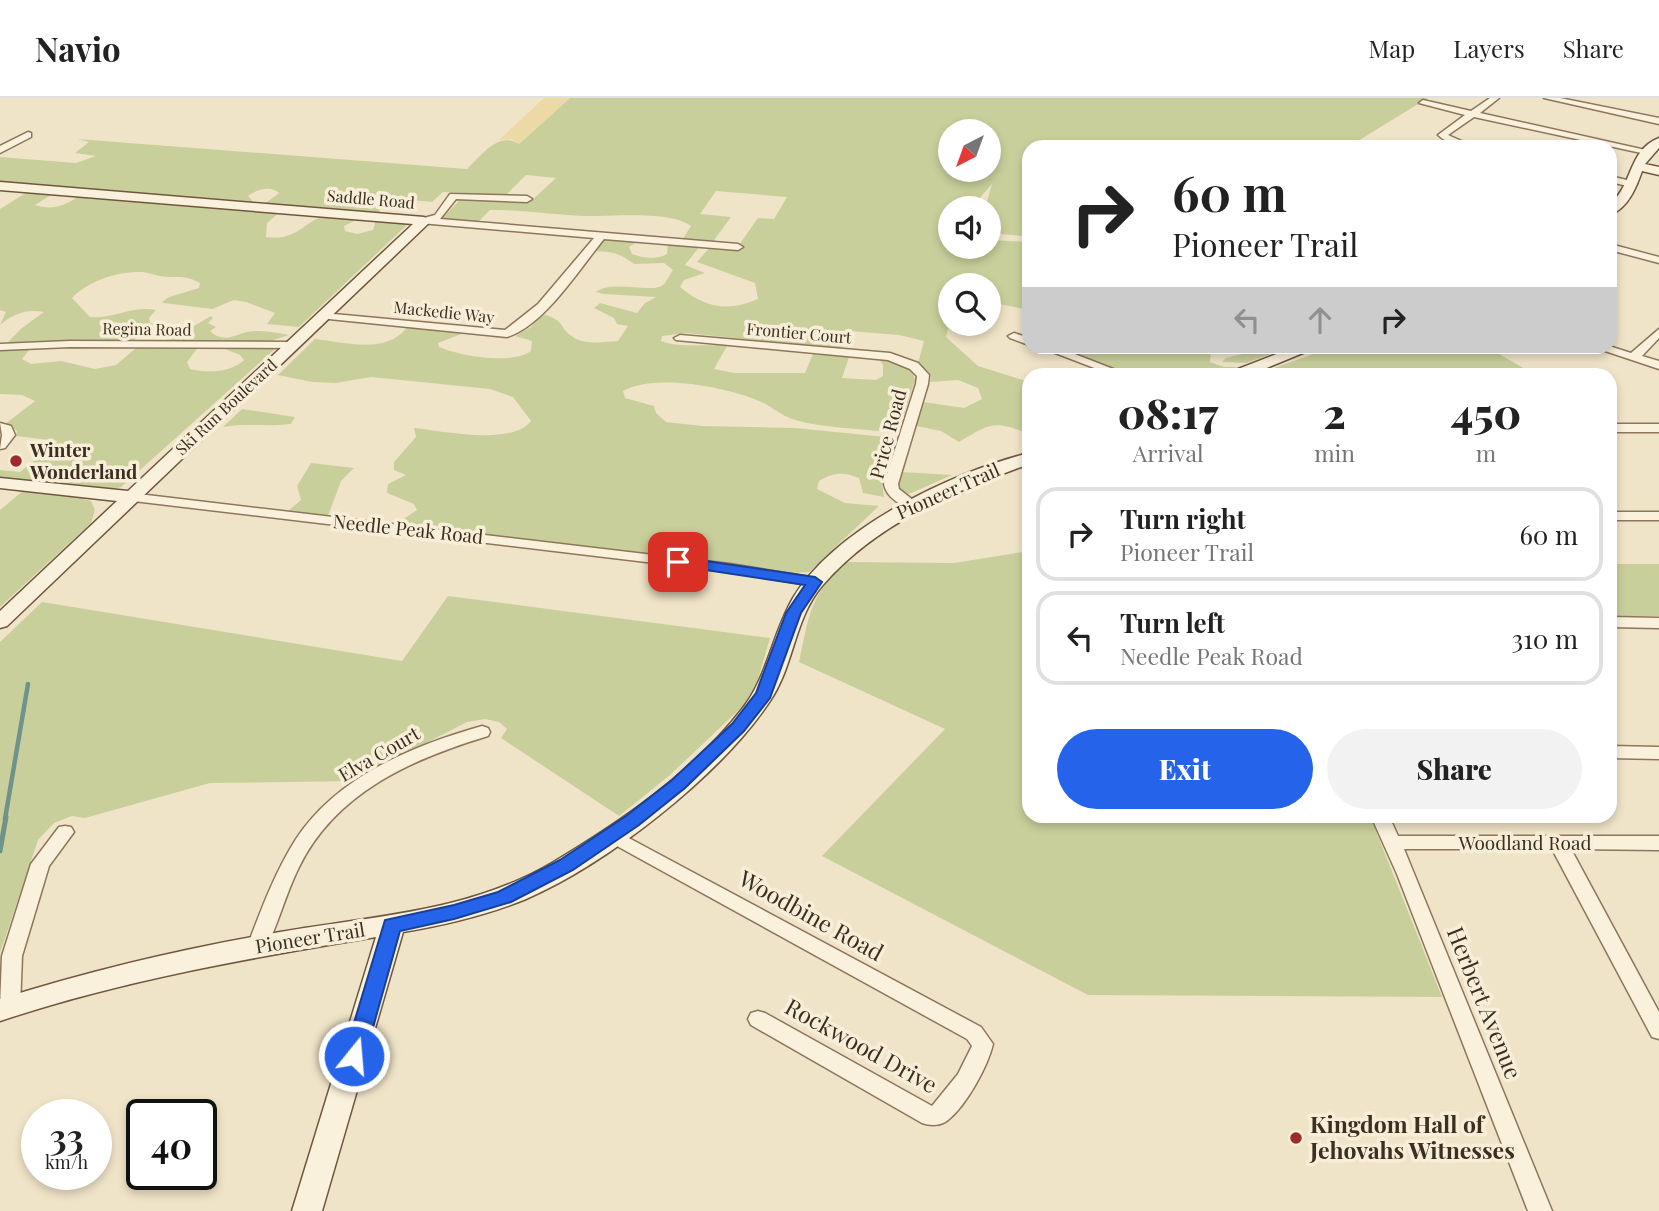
<!DOCTYPE html>
<html lang="en">
<head>
<meta charset="utf-8">
<style>
  :root { --surface:#fff; --page:#f2f2f2; --text:#222; --muted:#767676; --line:#e0e0e0; --accent:#2563eb }
  body { margin:0; font-family:"Playfair Display",serif; background:var(--page); color:var(--text); height:100vh; display:flex; flex-direction:column; font-size:26px; white-space:nowrap }
  * { box-sizing:border-box; margin:0 }
  p { font-size:23px; color:var(--muted) }
  .icon { flex:none; width:38px; height:38px; fill:none; stroke:currentColor; stroke-width:2; stroke-linecap:round; stroke-linejoin:round }
  .map { position:relative; flex:1; overflow:hidden }
  .details { position:absolute; left:1022px; top:270px; width:595px; height:455px; display:flex; flex-direction:column; background:var(--surface); border-radius:21px; box-shadow:0 4px 10px #0003 }
  .details>* { flex:none }
  .guide { position:absolute; left:1022px; top:42px; width:595px; height:214px; border-radius:21px; box-shadow:0 4px 10px #0003; background:#fff; color:var(--text); overflow:hidden }
  .needle { width:46px; rotate:221deg }
  .tools { position:absolute; left:938px; top:21px; display:grid; gap:14px }
  .tools a { display:grid; place-items:center; width:63px; height:63px; border-radius:50%; background:var(--surface); box-shadow:0 4px 10px #0003; font-size:35px }
  .speed { position:absolute; left:21px; top:1001px; display:flex; gap:14px; font-size:35px; font-weight:700; text-align:center }
  .speed>* { display:grid; place-content:center; width:91px; height:91px; border-radius:50%; background:var(--surface); box-shadow:0 4px 10px #0003; line-height:1 }
  .speed small { font-size:18px; font-weight:400 }
  .speed .limit { border:4px solid #111; border-radius:10px; background:#fff; color:#111 }
  .pin { position:absolute; display:grid; place-items:center; width:60px; height:60px; color:#fff; margin:-30px; border-radius:14px; box-shadow:0 4px 10px #0006 }
  .me { position:absolute; width:77px; margin:-38px; rotate:17deg; stroke-linejoin:round; filter:drop-shadow(0 0 5px #0008) }
  .turn { display:flex; align-items:center; gap:24px; height:147px; padding:0 35px; font-size:32px }
  .turn .icon { width:91px; height:91px; stroke-width:2.5 }
  .turn b { display:block; font-size:49px; line-height:60px }
  .lanes { display:flex; align-items:center; height:66px; padding:0 35px; background:#0003; justify-content:center; gap:35px; direction:ltr }
  .lanes .off { opacity:.35 }
  .eta { display:flex; justify-content:space-evenly; align-items:center; height:119px; text-align:center }
  .eta b { font-size:42px; font-weight:800; line-height:49px }
  .button { display:flex; gap:14px; margin-top:auto; padding:14px 35px }
  .button a { flex:1; height:80px; border-radius:42px; background:var(--accent); color:#fff; font-size:28px; font-weight:800; line-height:80px; text-align:center }
  .button a+a { background:var(--page); color:var(--text) }
  ul { padding:0; list-style:none }
  li { display:flex; align-items:center; gap:21px; height:94px; margin:0 14px 10px; padding:0 21px; border:4px solid var(--line); border-radius:21px }
  li div { flex:1 }
  li b { display:block; font-size:26px }
  li em { font-style:normal }
  header { display:flex; align-items:center; gap:42px; box-sizing:border-box; height:98px; padding:0 35px; background:var(--surface); border-bottom:2px solid var(--line) }
  header strong { font-size:33px }
  nav { display:flex; gap:38px; margin-inline-start:auto; font-size:24px }
  .map>svg:first-child { display:block }
  .green { fill:#c9cf9b; fill-rule:evenodd }
  .sand { fill:#ecd9a5 }
  .lines { fill:none; stroke-linecap:round; stroke-linejoin:round }
  .stream-far1 { stroke:#6f938a; stroke-width:4.5 }
  .stream { stroke:#6f938a; stroke-width:5 }
  .street-casing { stroke:#8d765c; stroke-width:3 }
  .secondary-casing { stroke:#6f573f; stroke-width:3 }
  .street { fill:#faf1dc; fill-rule:evenodd }
  .secondary { fill:#faf1dc; fill-rule:evenodd }
  .route { fill:#2563eb; stroke:#184099; stroke-width:2 }
  .poi-dot { fill:#9e2a2b; stroke:#f7eed8; stroke-width:2.5 }
  .labels { text-anchor:middle; stroke-width:7; stroke-linejoin:round; paint-order:stroke }
  .far-street-label { font-size:16px; fill:#3d2e20; stroke:#f7eed8 }
  .street-label { font-size:19px; fill:#3d2e20; stroke:#f7eed8 }
  .poi-label { font-size:19px; font-weight:bold; fill:#3d2e20; stroke:#f7eed8; text-anchor:start }
  .near-street-label { font-size:23px; fill:#3d2e20; stroke:#f7eed8 }
  .near-poi-label { font-size:23px; font-weight:bold; fill:#3d2e20; stroke:#f7eed8; text-anchor:start }
</style>
</head>
<body>
<header>
<strong>Navio</strong>
<nav><a>Map</a><a>Layers</a><a>Share</a></nav>
</header>
<div class="map">
<svg width="1659" height="1113" viewBox="0 0 1659 1113">
  <rect width="100%" height="100%" fill="#f0e4c8"/>
  <path class="green" d="M570,0H1428L1348,49H1029V142L1023,138L989,135V110H985L992,86L971,110H950V149H989V142L1029,144V212L989,204V187H950V226H955L949,227L946,239L978,268L1029,284V336C994,322 991,325 959,344L941,333L916,328L924,304L964,310L982,301L978,290L958,282L930,284L931,279L918,265L924,243L899,237L850,233L842,251L686,235L662,238L661,243C677,250 707,246 727,248L714,271L735,275H805L813,256L849,259L842,280L876,282L883,278V267L880,262L895,264L912,272L915,282L898,335C869,331 818,330 792,321C780,317 771,308 759,303C726,289 655,275 623,293L625,300L654,308L656,315L666,324L702,328L795,330L896,340L882,385L884,399L863,395L859,380C843,374 834,374 819,383L817,391L845,405L879,408L809,474L792,475L396,426L417,412L414,406L387,395L388,386L406,377L394,372V364L416,339L414,330C443,333 512,348 531,323L513,299L490,291L371,279L336,285L312,284L278,277L315,241C344,244 387,257 407,229L464,235L438,245L439,249C460,258 512,267 531,253L532,243L515,238L531,229L542,216C567,223 557,228 573,239C584,247 605,244 618,243L628,228L617,226L614,220L594,210L600,205L637,215L645,205L656,199L604,196L596,194C614,181 654,197 664,186C667,183 670,176 673,172L664,165L634,166C618,154 612,154 593,153L605,141L638,143L629,149L632,156C644,160 656,162 667,156L668,145L700,148L685,167L705,175L684,182L680,189C705,210 728,214 758,201L755,185L697,164L710,149L741,150L739,147L758,120L774,121L787,99L716,93L700,116L731,119L712,145L682,142L691,128C669,112 611,119 583,118C556,117 529,113 501,112H490L477,125L440,122L463,99L531,103L556,80L526,77L506,97L443,94L432,104L389,100L377,103L380,114L385,117L263,107L279,95C270,87 256,92 248,98L252,102V106L0,85V59L76,65L96,58L75,55L89,44L77,41L467,71C482,57 498,33 519,46ZM950,33H989V72H950Z
    M29,93L54,95L35,107C53,113 65,107 80,98L280,114L267,125L266,139C297,143 302,125 324,118C333,116 348,120 358,121L344,128L345,133L357,136L373,132L376,122L409,125L299,229L267,226L275,215L246,204L234,202L212,211L164,205L162,204L169,199L199,190L200,185C187,178 182,179 169,179C160,179 151,175 142,174C118,173 88,183 72,200L90,219C112,221 134,207 156,212L149,220L150,225H156L155,228L128,246L5,247L22,230L44,214C27,211 14,215 0,227L6,214L0,212V111Z
    M211,218L213,220L208,225L216,229L210,233C226,248 238,233 256,233C267,233 278,235 289,237L270,243L138,246L172,241Z
    M1066,248L1215,249L1211,252L1210,264L1224,269H1237L1216,276H1131L1061,252Z
    M1251,249V248L1290,249L1246,265L1222,264L1226,260L1251,254Z
    M1333,249H1487L1534,276H1257Z
    M136,250L197,251L187,264L190,271C208,275 230,275 244,262L240,257L222,250L275,251L121,389L108,393L0,379V372L20,374L58,343L16,338L17,333L5,326L35,303L22,297L0,296V252L30,251L22,261L31,266L61,263L95,271L116,267Z
    M242,311L295,319L291,326C268,329 246,325 223,329Z
    M311,365L354,370L341,383L328,418L288,413L301,402L297,388Z
    M902,374L952,377L909,396L899,392L898,387Z
    M24,392L76,399L91,403L95,412L91,425L0,509V412Z
    M1029,453V718H1370L1442,899L1088,897L822,758L945,631L799,564C809,518 809,499 845,464L954,465Z
    M1610,466H1659V518H1610Z
    M448,498L770,540L758,581L745,606L670,677L619,718L501,640L507,631L499,624L485,621L467,624L395,661L358,683L210,685L85,720L72,718L54,725L38,742L0,855V544L42,504L402,563Z"/>
  <path class="sand" d="M544,0H570L519,46L512,41L499,42Z"/>
  <g class="lines">
    <path class="stream-far1" d="M5,721L28,586"/>
    <path class="stream" d="M0,753L6,719"/>
    <defs>
      <path id="street" d="M1490,0H1499L1480,15L1650,53L1646,56L1474,19L1448,37L1475,49C1461,49 1449,47 1438,37L1465,17L1419,5L1423,2L1471,13Z
        M1544,0H1560L1659,20V26Z
        M28,34L31,35V39L0,55V48Z
        M1610,78L1635,84L1637,86L1632,89L1610,84Z
        M450,96L527,98L532,101L527,104L456,101L440,121L738,146L743,149L738,152L604,141C580,170 544,228 507,239L319,220L317,218L323,215L505,232L538,206L594,140L420,125V121L435,117Z
        M1610,146L1659,159V165L1610,152Z
        M1659,231V240L1642,258L1659,263V271L1590,248H1609L1631,255Z
        M1014,235L1029,240V247L1010,240L1008,238Z
        M680,237L890,255L918,265L929,277L928,286L898,386L899,391L918,406L916,409C903,411 886,399 884,386L916,286L917,278L910,271L888,262L676,242L674,240Z
        M70,243L293,244L299,247L293,250L70,249L0,252V246Z
        M1037,248H1054L1126,276H1110Z
        M0,325L11,328L15,337L5,350L0,351L2,337Z
        M1610,326H1659V334H1610Z
        M130,395L730,466L815,480L822,484L815,488L730,474L125,402L123,399L125,396Z
        M1610,414H1659V422H1610Z
        M1610,519L1659,520V530L1610,529Z
        M482,628L488,630L490,634L488,638C412,661 336,694 299,769C285,797 278,828 264,854L257,857L250,854L247,849C261,812 275,774 296,741C338,678 412,648 482,628Z
        M1610,648L1659,649V661L1610,660Z
        M1371,718H1389L1398,738H1659V752L1571,751L1659,914V941L1652,939L1552,751H1404L1552,1113H1528L1397,776Z
        M65,728L71,729L74,734L49,768L22,858L20,909L17,915L10,917L3,915L0,909L2,858L31,766L59,729Z
        M612,731L981,929L993,946C988,968 966,1008 948,1022C941,1028 930,1028 922,1025L751,927L748,921L751,915L758,913L765,915L932,1008L958,976L972,948L967,941L606,742L603,737L606,732Z"/>
      <path id="secondary" d="M1659,40V50L1645,66L1659,69V77L1642,73C1636,90 1628,110 1610,117V106C1633,87 1628,52 1659,40Z
        M0,84L424,119L431,123L7,528L0,530V513L117,403L0,390V380L128,393L413,126L0,92Z
        M1297,248H1320L1252,276H1231L1233,273Z
        M1029,355V366C953,394 876,425 822,488C794,521 794,568 770,603C721,677 607,766 526,801C487,817 445,827 403,834L322,1113H292L376,839C249,860 123,882 0,923V901C92,872 185,850 280,834C373,818 469,814 552,765C620,724 693,675 742,611C768,578 772,536 793,500C835,430 952,374 1029,355Z"/>
    </defs>
    <use href="#street" class="street-casing"/>
    <use href="#secondary" class="secondary-casing"/>
    <use href="#street" class="street"/>
    <use href="#secondary" class="secondary"/>
  </g>
  <path class="route" d="M678,459L815,479L822,484L801,515L770,600L744,633L685,690L639,727L573,772L511,804L454,821L400,833L365,958L362,964L354,966L347,964L344,958L385,822L454,807L498,794L560,762L626,718L672,682L732,626L756,595L786,515L805,487L673,467L671,464Z"/>
  <g class="poi-dot">
    <circle cx="16" cy="363" r="7"/>
    <circle cx="1296" cy="1040" r="7"/>
  </g>
  <g class="labels">
    <g class="far-street-label">
      <text transform="translate(371 101) rotate(5)" y="6">Saddle Road</text>
      <text transform="translate(444 214) rotate(6)" y="6">Mackedie Way</text>
      <text transform="translate(147 231) rotate(1)" y="6">Regina Road</text>
      <text transform="translate(799 235) rotate(5)" y="6">Frontier Court</text>
      <text transform="translate(226 309) rotate(-43)" y="6">Ski Run Boulevard</text>
    </g>
    <g class="street-label">
      <text transform="translate(888 336) rotate(-75)" y="7">Price Road</text>
      <text transform="translate(948 393) rotate(-24)" y="7">Pioneer Trail</text>
      <text transform="translate(408 431) rotate(6)" y="7">Needle Peak Road</text>
      <text transform="translate(379 656) rotate(-30)" y="7">Elva Court</text>
      <text x="1525" y="752">Woodland Road</text>
      <text transform="translate(310 840) rotate(-9)" y="7">Pioneer Trail</text>
    </g>
    <g class="poi-label">
      <text x="30" y="359">Winter<tspan x="30" dy="22">Wonderland</tspan></text>
    </g>
    <g class="near-street-label">
      <text transform="translate(811 818) rotate(29)" y="8">Woodbine Road</text>
      <text transform="translate(1484 905) rotate(68)" y="8">Herbert Avenue</text>
      <text transform="translate(861 948) rotate(29)" y="8">Rockwood Drive</text>
    </g>
    <g class="near-poi-label">
      <text x="1310" y="1035">Kingdom Hall of<tspan x="1310" dy="26">Jehovahs Witnesses</tspan></text>
    </g>
  </g>
</svg>
<div class="tools">
<a><svg class="needle" viewBox="-14 -14 28 28"><path d="M0-13l5 13h-10z" fill="#e53935"/><path d="M0 13l5-13h-10z" fill="#767676"/></svg></a>
<a><svg class="icon" aria-label="sound" viewBox="0 0 24 24"><path d="M4 9h4l5-4v14l-5-4H4zM17 9q2 3 0 6"/></svg></a>
<a><svg class="icon" aria-label="search" viewBox="0 0 24 24"><circle cx="10" cy="10" r="6"/><path d="M15 15l6 6"/></svg></a>
</div>
<div class="speed"><div>33<small>km/h</small></div><div class="limit">40</div></div>
<div class="pin" style="left:678px;top:464px;background:#d93025"><svg class="icon" aria-label="arrive" viewBox="0 0 24 24"><path d="M6 21V4h12l-3 4 3 4H6"/></svg></div>
<svg class="me" style="left:354px;top:958px" viewBox="-20 -20 40 40"><circle r="17" fill="#2563eb" stroke="#fff" stroke-width="3"/><path d="M0-11L8 9 0 5-8 9z" fill="#fff"/></svg>
<div class="guide">
<div class="turn"><svg class="icon" aria-label="right" viewBox="0 0 24 24"><path d="M7 20v-9h11M14 6l5 5-5 5"/></svg><div><b>60 m</b>Pioneer Trail</div></div>
<div class="lanes"><svg class="icon off" aria-label="left" viewBox="0 0 24 24"><path d="M17 20v-9H6M10 6l-5 5 5 5"/></svg><svg class="icon off" aria-label="ahead" viewBox="0 0 24 24"><path d="M12 20V5M6 11l6-6 6 6"/></svg><svg class="icon" aria-label="right" viewBox="0 0 24 24"><path d="M7 20v-9h11M14 6l5 5-5 5"/></svg></div>
</div>
<section class="details">
<div class="eta">
<div><b>08:17</b><p>Arrival</p></div>
<div><b>2</b><p>min</p></div>
<div><b>450</b><p>m</p></div>
</div>
<ul>
<li><svg class="icon" aria-label="right" viewBox="0 0 24 24"><path d="M7 20v-9h11M14 6l5 5-5 5"/></svg><div><b>Turn right</b><p>Pioneer Trail</p></div><em>60 m</em></li>
<li><svg class="icon" aria-label="left" viewBox="0 0 24 24"><path d="M17 20v-9H6M10 6l-5 5 5 5"/></svg><div><b>Turn left</b><p>Needle Peak Road</p></div><em>310 m</em></li>
</ul>
<div class="button"><a>Exit</a><a>Share</a></div>
</section>
</div>
</body>
</html>
